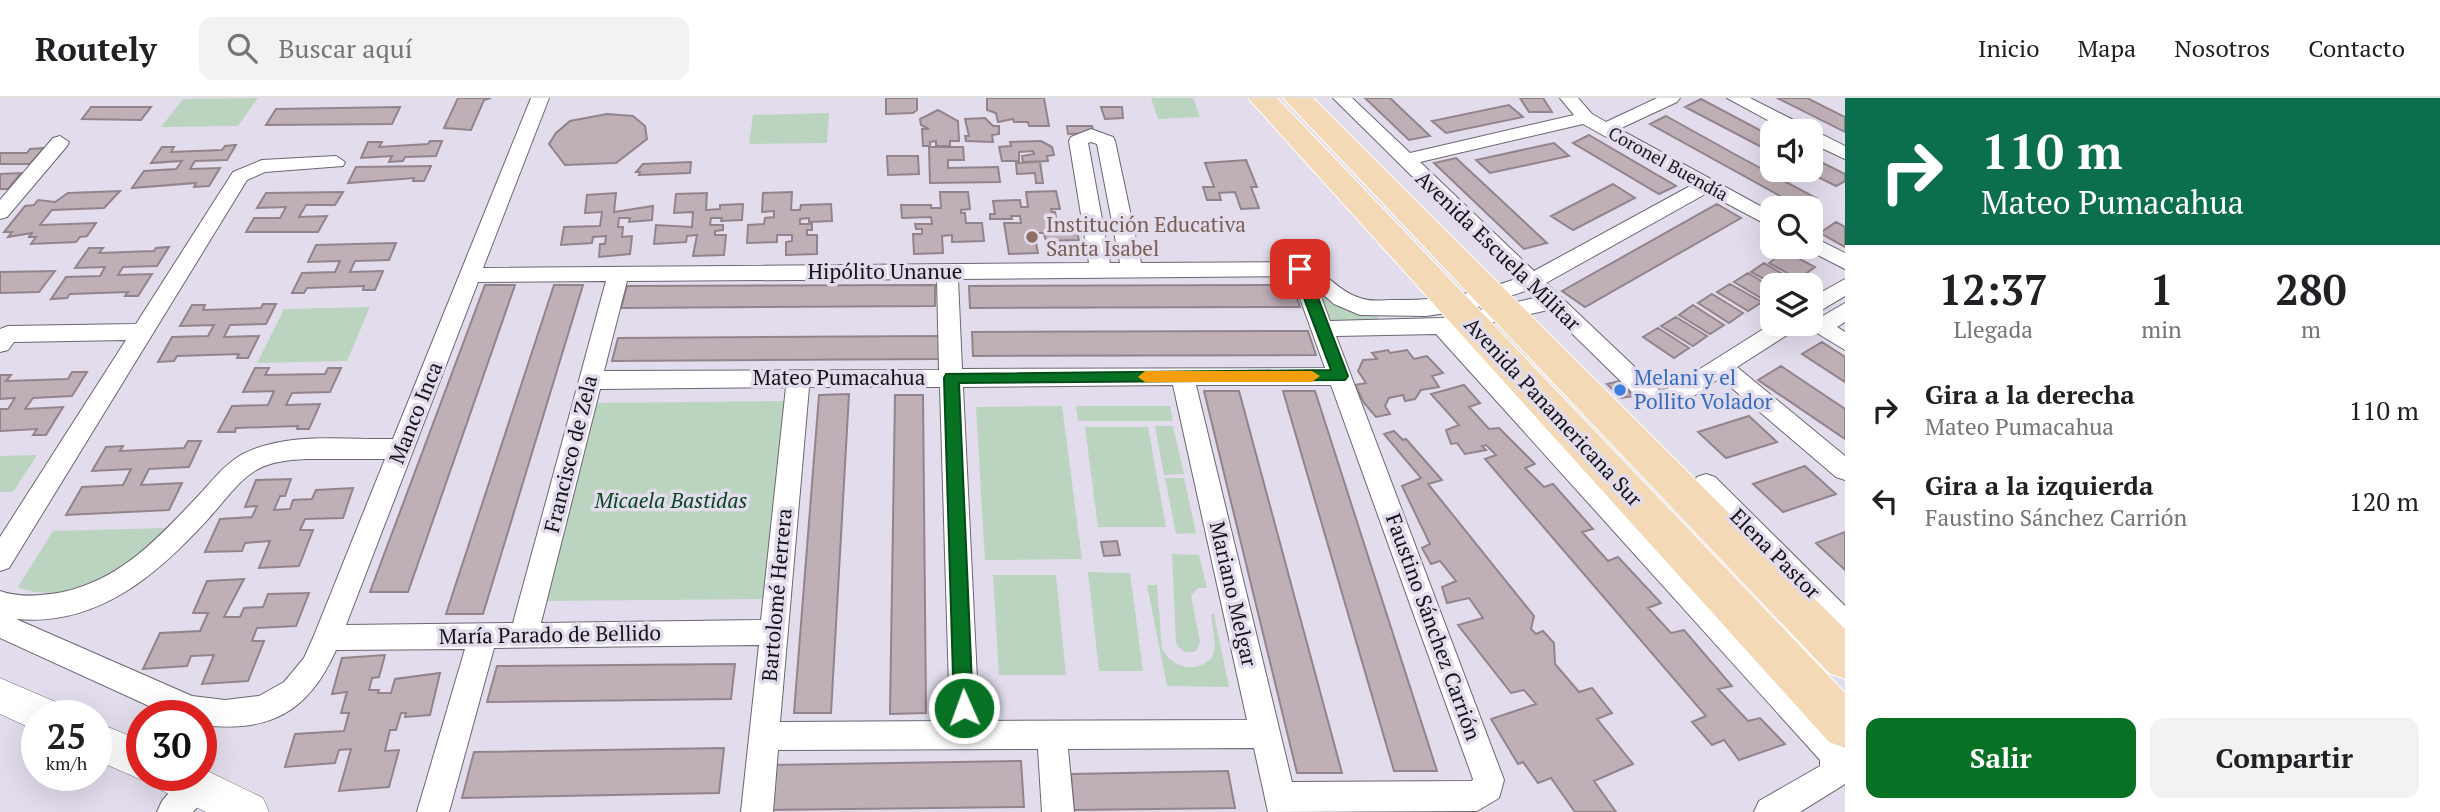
<!DOCTYPE html>
<html lang="es">
<head>
<meta charset="utf-8">
<style>
  :root { --surface:#fff; --page:#f2f2f2; --text:#202124; --muted:#757577; --line:#e0e0e0; --accent:#077223 }
  body { margin:0; font-family:"PT Serif",serif; background:var(--page); color:var(--text); height:100vh; display:flex; flex-direction:column; font-size:26px; white-space:nowrap }
  * { box-sizing:border-box; margin:0 }
  p { font-size:23px; color:var(--muted) }
  .icon { flex:none; width:38px; height:38px; fill:none; stroke:currentColor; stroke-width:2; stroke-linecap:round; stroke-linejoin:round }
  .map { position:relative; flex:1; overflow:hidden }
  .details { display:flex; flex-direction:column; background:var(--surface); width:595px }
  .details>* { flex:none }
  .top-card { background:#0b6e4f; color:#fff; overflow:hidden }
  .fabs { position:absolute; left:1760px; top:21px; display:grid; gap:14px }
  .fabs a { display:grid; place-items:center; width:63px; height:63px; border-radius:14px; background:var(--surface); box-shadow:0 7px 28px #0002; font-size:35px }
  .speed { position:absolute; left:21px; top:602px; display:flex; gap:14px; font-size:35px; font-weight:700; text-align:center }
  .speed>* { display:grid; place-content:center; width:91px; height:91px; border-radius:50%; background:var(--surface); box-shadow:0 7px 28px #0002; line-height:1 }
  .speed small { font-size:18px; font-weight:400 }
  .speed .limit { border:10px solid #d22; background:#fff; color:#111 }
  .pin { position:absolute; display:grid; place-items:center; width:60px; height:60px; color:#fff; margin:-30px; border-radius:14px; box-shadow:0 4px 10px #0006 }
  .me { position:absolute; width:77px; margin:-38px; rotate:358deg; stroke-linejoin:round; filter:drop-shadow(0 0 5px #0008) }
  .turn { display:flex; align-items:center; gap:24px; height:147px; padding:0 21px; font-size:32px }
  .turn .icon { width:91px; height:91px; stroke-width:2.5 }
  .turn b { display:block; font-size:49px; line-height:60px }
  .eta { display:flex; justify-content:space-evenly; align-items:center; height:119px; text-align:center }
  .eta b { font-size:42px; font-weight:800; line-height:49px }
  .cta { display:flex; gap:14px; margin-top:auto; padding:14px 21px }
  .cta a { flex:1; height:80px; border-radius:14px; background:var(--accent); color:#fff; font-size:28px; font-weight:800; line-height:80px; text-align:center }
  .cta a+a { background:var(--page); color:var(--text) }
  ul { padding:0; list-style:none }
  li { display:flex; align-items:center; gap:21px; height:91px; padding:0 21px }
  li div { flex:1 }
  li b { display:block; font-size:26px }
  li em { font-style:normal }
  header { display:flex; align-items:center; gap:42px; box-sizing:border-box; height:98px; padding:0 35px; background:var(--surface); border-bottom:2px solid var(--line) }
  header strong { font-size:33px }
  nav { display:flex; gap:38px; margin-inline-start:auto; font-size:24px }
  .search { width:490px; height:63px; background:var(--page); display:flex; align-items:center; gap:18px; box-sizing:border-box; padding:0 24px; border-radius:14px; color:var(--muted); font-size:26px }
  main { display:flex; flex:1; min-height:0 }
  .map>svg:first-child { display:block }
  .green { fill:#bbd4bf }
  .building { fill:#bfafb7; stroke:#93848c; stroke-width:2 }
  .lines { fill:none; stroke-linecap:round; stroke-linejoin:round }
  .minor-casing { stroke:#6b6673; stroke-width:2 }
  .tertiary-casing { stroke:#6b6673; stroke-width:1 }
  .primary-casing { stroke:#fff; stroke-width:2 }
  .minor { fill:#fff; fill-rule:evenodd }
  .tertiary { fill:#fff; fill-rule:evenodd }
  .primary { fill:#f3d9b6; fill-rule:evenodd }
  .route { fill:#077223; stroke:#054a17; stroke-width:2 }
  .slow { fill:#f59e0b }
  .education-dot { fill:#8d6e63; stroke:#e2dcec; stroke-width:2.5 }
  .shop-dot { fill:#3f7fe0; stroke:#e2dcec; stroke-width:2.5 }
  .labels { text-anchor:middle; stroke-width:7; stroke-linejoin:round; paint-order:stroke }
  .far-street-label { font-size:18px; fill:#151318; stroke:#e2dcec }
  .education-label { font-size:21px; fill:#785e54; stroke:#e2dcec; text-anchor:start }
  .street-label { font-size:21px; fill:#151318; stroke:#e2dcec }
  .shop-label { font-size:21px; fill:#366cbe; stroke:#e2dcec; text-anchor:start }
  .park-label { font-size:21px; font-style:italic; fill:#06451e; stroke:#e2dcec }
</style>
</head>
<body>
<header>
<strong>Routely</strong>
<div class="search"><svg class="icon" aria-label="search" viewBox="0 0 24 24"><circle cx="10" cy="10" r="6"/><path d="M15 15l6 6"/></svg>Buscar aquí</div>
<nav><a>Inicio</a><a>Mapa</a><a>Nosotros</a><a>Contacto</a></nav>
</header>
<main>
<div class="map">
<svg width="1845" height="714" viewBox="0 0 1845 714">
  <rect width="100%" height="100%" fill="#e2dcec"/>
  <path class="green" d="M258,0L238,28L161,29L183,1Z
    M1151,0H1193L1200,19L1158,21Z
    M829,15L827,45L749,46L753,17Z
    M1319,191L1377,216L1380,224L1331,222Z
    M370,209L347,263L257,265L284,211Z
    M784,303L764,501L542,503L593,305Z
    M1062,308L1082,461L985,462L976,309Z
    M1076,308H1170L1173,323H1078Z
    M1155,328H1173L1184,376L1164,377Z
    M1085,329H1148L1166,429H1098Z
    M37,357L13,394H0V358Z
    M1165,380H1184L1196,435L1176,436Z
    M165,430C131,467 71,511 18,489L53,433Z
    M1172,456L1199,457L1207,490H1198L1191,498L1200,544L1196,553C1187,556 1181,554 1176,545Z
    M1088,474L1130,475L1143,573H1099Z
    M993,477H1056L1066,577H999Z
    M1147,487H1157L1162,551C1173,570 1195,576 1212,560L1215,548L1211,516H1214L1229,589L1167,588Z"/>
  <path class="building" d="M458,0H491L484,2L471,32L444,30Z
    M886,0H917V12L913,15L886,16Z
    M987,0H1044L1049,28H1029L1028,24H1014L1013,21L998,24L996,15L987,12Z
    M1365,0H1390L1430,38L1409,42Z
    M1520,0H1543L1552,14H1529Z
    M1777,0H1807L1845,19V34Z
    M1701,1L1773,39V55L1685,9Z
    M1509,7L1523,19L1446,35L1432,23Z
    M91,9H151L141,22L82,21Z
    M400,9L392,26L266,27L276,11Z
    M1101,9H1122L1123,20L1105,21Z
    M938,12L958,23L959,43H950V48H936V43L930,44V48H923L922,31H929L921,27L920,21Z
    M607,16L633,18L645,28L647,41L616,65L565,67L549,46L556,35L570,23Z
    M1666,18L1738,58L1816,100L1800,109L1650,26Z
    M985,20L993,28H999V36L992,37L993,44L966,43L965,38H969L965,21Z
    M1067,28H1092L1094,35L1068,36Z
    M1589,37L1676,88L1659,96L1573,45Z
    M430,43H442L436,58L405,59L403,63L389,64L392,58L361,60L368,44H382L379,49L428,46Z
    M1041,43L1052,49L1054,57L1047,58L1048,63L1023,64L1022,58L1034,56L1033,53L1019,54V63H1002L999,49L1011,48L1010,44Z
    M1554,45L1569,58L1490,75L1476,62Z
    M236,47L227,62L195,63L190,71L220,70L209,88L194,89L196,85L132,90L144,73L176,71L182,63L151,65L162,49H174L171,54L222,52L225,48Z
    M929,49H963L964,62H948V70L998,69L1000,84L930,85Z
    M44,50L30,66H0V55H27L30,51Z
    M887,58H918L919,76L888,77Z
    M1811,59L1845,76V83L1836,88L1804,72H1811Z
    M1456,60L1547,145L1524,151L1434,65Z
    M1246,62L1257,89H1251L1259,110L1241,111L1235,94L1219,95L1221,102H1207L1203,89H1214L1205,65Z
    M691,64L690,75L639,77L640,74H636L643,66Z
    M1040,64L1043,85H1036L1035,75L1017,76L1016,65Z
    M431,68L424,83H413L414,80L348,85L356,69Z
    M21,75L8,91H0V76Z
    M1613,86L1635,100L1573,132L1551,118Z
    M120,93L104,110L52,112L40,127L96,125L87,138L80,139L76,144L31,146L36,139H29L32,135L8,139L12,134H4L25,108L34,107L38,102L55,104L68,95Z
    M1056,93L1060,111H1051L1052,114H1055L1057,124L1074,123L1079,142L1046,143L1044,135H1034L1038,155L1009,156L1004,125H1021L1020,118H1011L1012,121H990V116H995L993,103L1020,102L1021,109H1028L1026,94Z
    M343,94L335,107H306L299,119L327,118L318,134H246L254,120H280L286,109L257,110L266,95Z
    M792,94L791,112H800L801,107L831,106L832,123L809,124V120L800,121V126H812V132H807V137H817V156L786,157V144L792,143V137H777V144L747,145L748,127L764,126L765,120L774,119V113L762,114L763,95Z
    M940,94H968L970,111L961,112V115H965L966,125H982L984,143L952,144V137L942,138L943,155L914,156L913,136H922V131H916L915,126H932L931,119L902,120L901,107H931V110H941Z
    M616,95L614,114L653,108L652,122L629,124L630,120H619L618,129H623L622,139L632,138L630,156L599,159L600,146H605L606,138L593,139L592,145L561,147L564,129L600,128L602,114L585,115L587,97Z
    M707,95L706,112L720,111V107L743,106L742,122L721,123L722,120H711L710,127H723V132L715,133V137H726L724,157L693,158L697,137L687,138L686,144L654,146L656,127L692,129L693,114L674,115L676,96Z
    M1717,106L1741,120L1585,209L1562,193Z
    M1836,124L1845,129V149L1820,135Z
    M396,145L389,162L355,163L350,174L383,173L375,192H363L364,188L307,190L304,195H292L302,175L335,174L340,163L308,164L316,147Z
    M169,149L157,168L123,169L118,177L152,176L138,198H125L128,194L70,196L67,200L51,201L66,179L100,178L105,169L75,170L89,150H103L99,155L154,153L156,150Z
    M1785,153L1815,169L1798,181L1769,165Z
    M1764,165L1795,183L1789,187H1775L1751,174Z
    M55,173L39,194L0,195V174Z
    M1748,175L1773,190V198L1766,203L1734,184Z
    M1730,186L1762,204L1748,213L1717,194Z
    M485,187H515L408,494H370Z
    M554,187H583L483,516H446Z
    M935,187V208L621,210L627,188Z
    M1292,187L1300,209L970,210L969,188Z
    M1712,196L1743,215L1729,225L1698,205Z
    M263,206H276L266,226L230,227L224,239L259,238L248,260H237L239,256L177,258L174,263L158,264L172,239L208,238L214,227L180,228L192,207H205L203,212L261,210Z
    M1693,207L1724,227L1710,236L1679,217Z
    M1676,219L1707,238L1693,248L1661,228Z
    M1658,230L1689,250L1674,260L1643,239Z
    M1308,233L1316,257L973,258L972,234Z
    M940,238V261L612,263L618,240Z
    M1822,244L1845,259V284L1802,256Z
    M1388,252L1390,255L1407,252L1414,261L1427,258L1443,275L1432,278L1439,289L1421,292L1415,301L1405,303L1403,297L1389,300L1385,308L1390,316L1376,319L1364,305L1355,287L1366,285L1358,273L1363,262L1377,261L1372,255Z
    M1781,268L1845,311V341L1758,282Z
    M255,270H269L265,277L325,276L328,270H341L330,294L292,295L286,307L320,306L309,331H297L298,328L236,330L235,334H218L232,308L268,307L274,293L243,294Z
    M72,274H87L72,298L33,300L25,311L63,309L46,337H33L37,331L0,333V311H8L15,300L0,301V277H11L6,283L68,281Z
    M1619,283L1633,298L1621,300L1607,286Z
    M1464,287L1480,305L1469,309L1489,331L1499,330L1535,366L1525,370L1544,389L1553,386L1593,431L1582,434L1608,463L1618,459L1661,505L1648,510L1671,535L1684,532L1732,588L1718,591L1748,623L1760,620L1785,646L1739,662L1724,642L1712,647L1692,624L1706,618L1485,361L1496,357L1486,347L1482,348L1486,352L1465,356L1457,345L1451,346L1446,332L1459,327L1431,296Z
    M1204,293H1239L1342,675H1297Z
    M1283,293H1315L1437,673H1394Z
    M849,296L831,615H794L819,297Z
    M895,297H923L926,615L890,616Z
    M1749,318L1777,344L1726,360L1698,334Z
    M1394,333L1403,342L1406,341L1442,382L1428,386L1534,518L1531,531L1536,536L1543,533L1554,545L1555,566L1579,594L1592,590L1612,615L1597,621L1633,666L1594,683L1616,714H1575L1551,680L1538,685L1523,664L1518,666L1491,621L1536,606L1524,592L1511,595L1458,527L1483,520L1469,500L1447,505L1442,489L1456,483L1440,463L1431,466L1422,450L1430,446L1402,388L1421,380L1384,336Z
    M188,343H201L189,369L149,371L141,387L182,385L169,412L66,417L82,389L123,387L131,371L92,373L106,349L123,348L120,353L184,350Z
    M1805,368L1836,396L1783,414L1753,386Z
    M291,381L285,398H280L274,412L290,411L293,402L312,401L316,392L353,390L343,420L305,421L300,432H313L299,468L259,470L270,443L245,445L242,453L205,454L220,421L252,419L257,408L245,409L256,382Z
    M1845,434V472L1816,445Z
    M1117,443L1120,457L1104,458L1101,444Z
    M244,481L224,519H240L244,510L263,509L268,496L309,495L296,528L257,530L252,543H264L248,583L202,586L214,557L191,558L187,568L143,571L160,535L200,533L208,515H193L207,483Z
    M385,557L379,579L372,580L369,592H379L378,595H391L395,581L440,575L430,617L405,619L406,615H401L396,632H390L385,653L399,652L389,689L339,693L351,651L339,652L335,665L285,669L295,636L344,633L349,615H341L347,594L332,596L342,560Z
    M735,566L731,601L487,604L497,568Z
    M724,650L719,695L462,700L474,654Z
    M1021,663L1024,709L766,712L769,667Z
    M1228,673L1235,710L1074,712L1071,676Z"/>
  <g class="lines">
    <defs>
      <path id="minor" d="M531,0H549L483,170L1089,165L1069,43L1071,39L1091,31L1113,39L1115,43L1141,165L1300,164C1324,171 1337,193 1360,200C1370,204 1383,202 1393,202C1441,203 1471,196 1516,181L1333,0H1352L1410,55L1574,17L1560,0H1578L1592,16L1606,24L1657,0H1680L1677,4L1619,31L1773,115V130L1707,95L1546,185L1659,292L1668,291L1773,225L1798,226L1795,232L1737,269L1845,358V382L1836,379L1720,280C1693,298 1675,317 1642,304L1548,212L1459,232L1845,645V686L1800,714H1754L1759,703L1820,668V662L1436,236L1336,238L1504,682L1499,700L1477,713L1268,714L1254,650L1068,651L1074,714H1042L1038,651L778,652L773,714H741L759,547L494,550L449,714H417L465,551L336,552C308,615 269,635 201,627V618H171L0,540V493C20,500 42,498 63,494C122,481 159,439 199,397C212,383 224,367 241,357C286,333 344,342 393,341ZM1583,26L1692,87L1534,173L1420,64ZM1091,44L1097,46L1120,165H1110L1088,45ZM1292,178L1325,270L962,271L958,181ZM937,181L939,272L604,273L627,183ZM606,183L513,525L346,527L478,184ZM1528,192L1535,200L1442,220L1330,223L1319,193L1334,206L1360,217L1426,218L1472,211ZM1173,287L1247,622L979,623L963,289ZM1196,287H1331L1473,681L1472,683L1292,684ZM786,289L761,522L541,525L600,291ZM809,289H940L950,623L780,624ZM306,361H385L313,540L304,560L284,584L259,598L225,602L192,598L16,521C98,529 158,476 209,420C224,404 238,382 258,371C273,363 290,362 306,361Z
        M1727,0H1750L1845,48V61L1811,45V33H1788Z
        M60,38L69,44L67,48L7,119L0,121V102L53,40Z
        M336,58L345,64L343,68L265,74L247,82L9,470L0,473V439L126,242L14,244L8,252L0,254V231L8,228L136,226L233,74L262,62Z
        M1811,138L1845,155V171L1804,150L1811,149Z
        M1845,181V198L1815,216L1821,219L1845,205V224L1837,229L1845,234V252L1802,226H1811V200Z
        M1706,376L1715,379L1845,508V538L1835,535L1697,393L1693,386L1697,379Z
        M201,675L206,677L210,688L206,699L193,714H157L162,703L184,677Z"/>
      <path id="tertiary" d="M0,580L58,605L64,618H37V633L0,616Z
        M96,624L142,643V677H201V670L263,700L269,714H206L159,691L153,677L142,682L96,662Z"/>
      <path id="primary" d="M1248,0H1277L1845,595V650L1829,644Z
        M1283,0H1313L1845,531V581L1829,575Z"/>
    </defs>
    <use href="#minor" class="minor-casing"/>
    <use href="#tertiary" class="tertiary-casing"/>
    <use href="#primary" class="primary-casing"/>
    <use href="#minor" class="minor"/>
    <use href="#tertiary" class="tertiary"/>
    <use href="#primary" class="primary"/>
  </g>
  <path class="route" d="M1300,166L1307,171L1348,278L1345,282L959,285L973,610L970,616L964,619L957,616L954,610L944,280L946,276L1331,272L1293,171Z"/>
  <path class="slow" d="M1145,273H1312L1320,278L1312,284H1145L1138,279Z"/>
  <circle class="education-dot" cx="1032" cy="139" r="7"/>
  <circle class="shop-dot" cx="1620" cy="292" r="7"/>
  <g class="labels">
    <g class="far-street-label">
      <text transform="translate(1668 66) rotate(29)" y="6">Coronel Buendía</text>
    </g>
    <g class="education-label">
      <text x="1046" y="134">Institución Educativa<tspan x="1046" dy="24">Santa Isabel</tspan></text>
    </g>
    <g class="street-label">
      <text transform="translate(1498 153) rotate(44)" y="7">Avenida Escuela Militar</text>
      <text x="885" y="181">Hipólito Unanue</text>
      <text x="839" y="287">Mateo Pumacahua</text>
      <text transform="translate(1553 314) rotate(47)" y="7">Avenida Panamericana Sur</text>
      <text transform="translate(416 315) rotate(-68)" y="7">Manco Inca</text>
      <text transform="translate(571 356) rotate(-76)" y="7">Francisco de Zela</text>
      <text transform="translate(1775 456) rotate(45)" y="7">Elena Pastor</text>
      <text transform="translate(1233 496) rotate(77)" y="7">Mariano Melgar</text>
      <text transform="translate(777 497) rotate(-85)" y="7">Bartolomé Herrera</text>
      <text transform="translate(1433 529) rotate(70)" y="7">Faustino Sánchez Carrión</text>
      <text transform="translate(550 537) rotate(-1)" y="7">María Parado de Bellido</text>
    </g>
    <g class="shop-label">
      <text x="1634" y="287">Melani y el<tspan x="1634" dy="24">Pollito Volador</tspan></text>
    </g>
    <g class="park-label">
      <text x="671" y="410">Micaela Bastidas</text>
    </g>
  </g>
</svg>
<div class="fabs">
<a><svg class="icon" aria-label="sound" viewBox="0 0 24 24"><path d="M4 9h4l5-4v14l-5-4H4zM17 9q2 3 0 6"/></svg></a>
<a><svg class="icon" aria-label="search" viewBox="0 0 24 24"><circle cx="10" cy="10" r="6"/><path d="M15 15l6 6"/></svg></a>
<a><svg class="icon" aria-label="layers" viewBox="0 0 24 24"><path d="M12 4l9 5-9 5-9-5zM3 14l9 5 9-5"/></svg></a>
</div>
<div class="speed"><div>25<small>km/h</small></div><div class="limit">30</div></div>
<div class="pin" style="left:1300px;top:171px;background:#d93025"><svg class="icon" aria-label="arrive" viewBox="0 0 24 24"><path d="M6 21V4h12l-3 4 3 4H6"/></svg></div>
<svg class="me" style="left:964px;top:610px" viewBox="-20 -20 40 40"><circle r="17" fill="#077223" stroke="#fff" stroke-width="3"/><path d="M0-11L8 9 0 5-8 9z" fill="#fff"/></svg>
</div>
<section class="details">
<div class="top-card">
<div class="turn"><svg class="icon" aria-label="right" viewBox="0 0 24 24"><path d="M7 20v-9h11M14 6l5 5-5 5"/></svg><div><b>110 m</b>Mateo Pumacahua</div></div>
</div>
<div class="eta">
<div><b>12:37</b><p>Llegada</p></div>
<div><b>1</b><p>min</p></div>
<div><b>280</b><p>m</p></div>
</div>
<ul>
<li><svg class="icon" aria-label="right" viewBox="0 0 24 24"><path d="M7 20v-9h11M14 6l5 5-5 5"/></svg><div><b>Gira a la derecha</b><p>Mateo Pumacahua</p></div><em>110 m</em></li>
<li><svg class="icon" aria-label="left" viewBox="0 0 24 24"><path d="M17 20v-9H6M10 6l-5 5 5 5"/></svg><div><b>Gira a la izquierda</b><p>Faustino Sánchez Carrión</p></div><em>120 m</em></li>
</ul>
<div class="cta"><a>Salir</a><a>Compartir</a></div>
</section>
</main>
</body>
</html>
